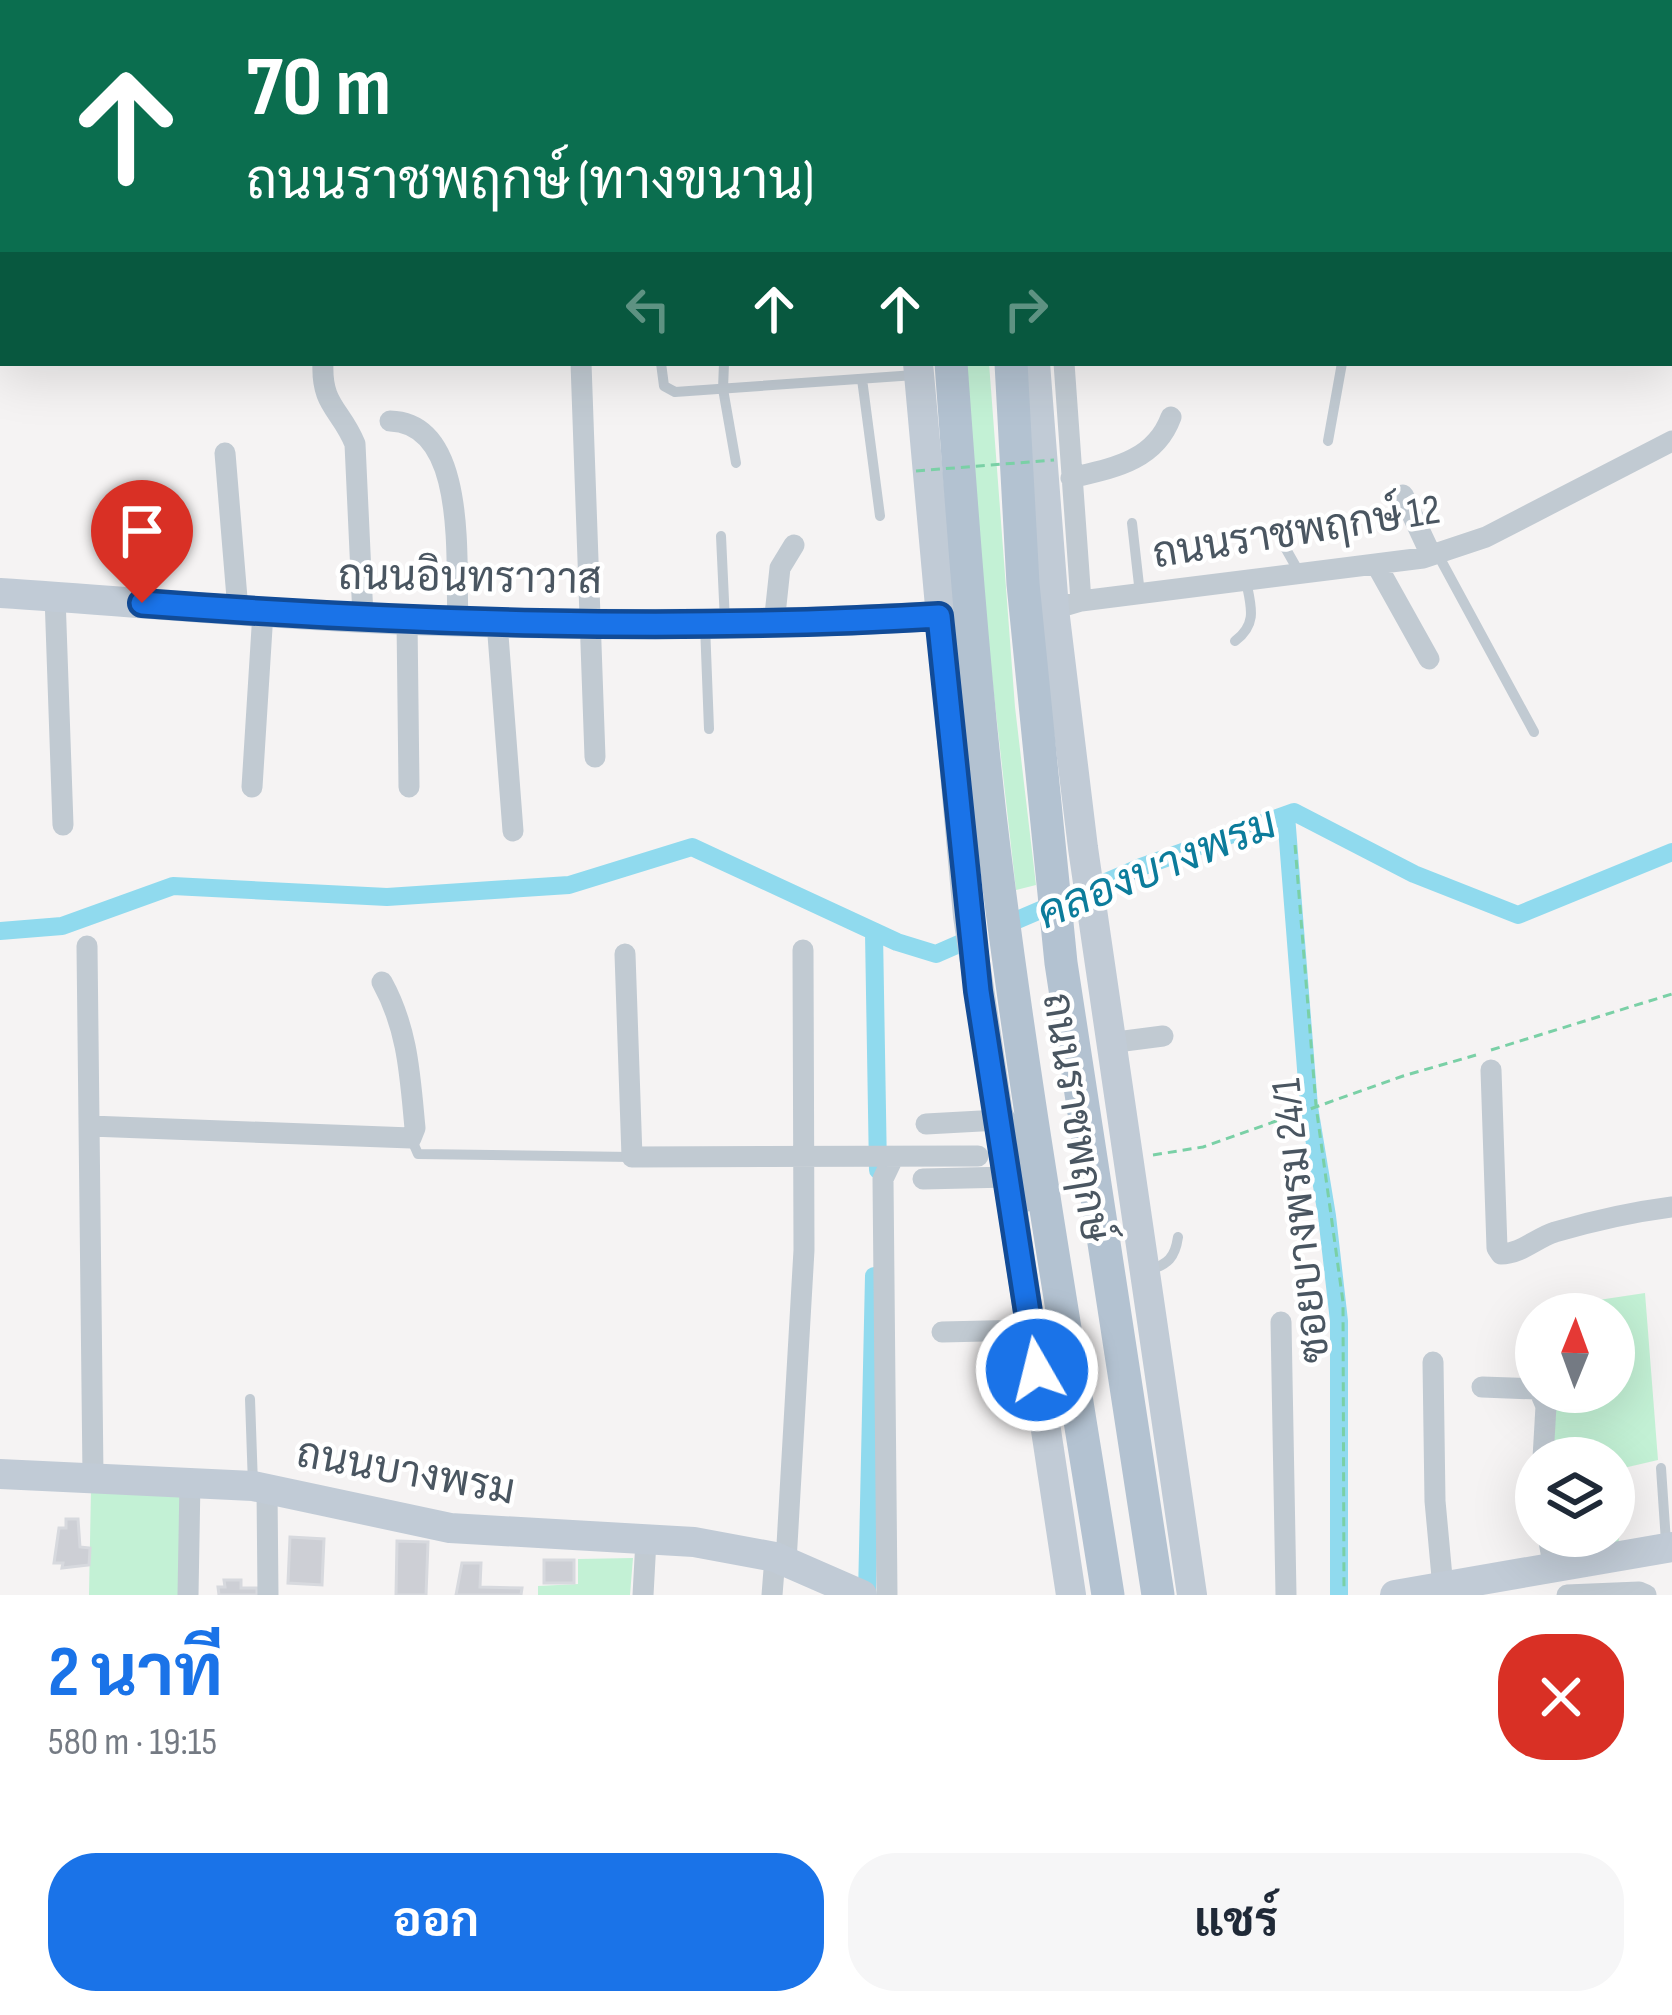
<!DOCTYPE html>
<html lang="th">
<head>
<meta charset="utf-8">
<style>
  :root { --surface:#fff; --page:#f6f6f7; --text:#1f2937; --muted:#747a83; --accent:#1a73e8 }
  body { margin:0; font-family:"Sofia Sans Condensed",Sarabun,sans-serif; background:var(--page); color:var(--text); height:100vh; display:flex; flex-direction:column; font-size:45px; white-space:nowrap }
  * { box-sizing:border-box; margin:0 }
  p { font-size:39px; color:var(--muted) }
  .icon { flex:none; width:66px; height:66px; fill:none; stroke:currentColor; stroke-width:2; stroke-linecap:round; stroke-linejoin:round }
  .map { position:relative; height:1595px; overflow:hidden }
  .details { display:flex; flex-direction:column; background:var(--surface); flex:1 }
  .details>* { flex:none }
  .top-card { position:absolute; left:0px; top:0px; width:1674px; height:366px; box-shadow:0 12px 48px #0002; background:#0b6e4f; color:#fff; overflow:hidden }
  .needle { width:78px; rotate:1deg }
  .buttons { position:absolute; left:1515px; top:1293px; display:grid; gap:24px }
  .buttons a { display:grid; place-items:center; width:120px; height:120px; border-radius:50%; background:var(--surface); box-shadow:0 12px 48px #0002; font-size:60px }
  .pin { position:absolute; display:grid; place-items:center; width:102px; height:102px; color:#fff; margin:-123px -51px; border-radius:50% 50% 50% 0; rotate:-45deg; box-shadow:0 0 12px #0007 }
  .pin .icon { rotate:45deg }
  .me { position:absolute; width:132px; margin:-66px; rotate:352deg; stroke-linejoin:round; filter:drop-shadow(0 0 9px #0008) }
  .turn { display:flex; align-items:center; gap:42px; height:252px; padding:0 48px; font-size:54px }
  .turn .icon { width:156px; height:156px; stroke-width:2.5 }
  .turn b { display:block; font-size:84px; line-height:102px }
  .lanes { display:flex; align-items:center; height:114px; padding:0 48px; background:#0003; justify-content:center; gap:60px; direction:ltr }
  .lanes .off { opacity:.35 }
  .round { display:grid; place-items:center; flex:none; width:126px; height:126px; border-radius:48px; background:var(--page) }
  .overview { display:flex; align-items:center; justify-content:space-between; height:204px; padding:0 48px }
  h1 { font-size:72px; font-weight:700; line-height:90px; color:var(--accent) }
  .cta { display:flex; gap:24px; margin-top:auto; padding:24px 48px }
  .cta a { flex:1; height:138px; border-radius:48px; background:var(--accent); color:#fff; font-size:48px; font-weight:700; line-height:138px; text-align:center }
  .cta a+a { background:var(--page); color:var(--text) }
  .map>svg:first-child { display:block }
  .green { fill:#c3f1d5 }
  .lines { fill:none; stroke-linecap:round; stroke-linejoin:round }
  .canal { stroke:#90daee; stroke-width:18 }
  .building { fill:#cdcfd5; stroke:#d7d9de; stroke-width:3 }
  .path { stroke:#7ad0a6; stroke-width:3; stroke-dasharray:9 6; stroke-linecap:butt }
  .lane { stroke:#c1cad2; stroke-width:10 }
  .street { stroke:#c1cad2; stroke-width:21 }
  .secondary { stroke:#c1cbd6; stroke-width:30 }
  .primary { stroke:#b3c2d1; stroke-width:33 }
  .path-bridge { stroke:#7ad0a6; stroke-width:3; stroke-dasharray:9 6; stroke-linecap:butt }
  .route-casing { stroke:#114b97; stroke-width:30 }
  .route { stroke:#1a73e8; stroke-width:21 }
  .labels { text-anchor:middle; stroke-width:9; stroke-linejoin:round; paint-order:stroke }
  .street-label { font-size:42px; fill:#4a5661; stroke:#fff }
  .water-label { font-size:45px; font-style:italic; fill:#0c7c9b; stroke:#fff }
</style>
</head>
<body>
<div class="map">
<svg width="1672" height="1595" viewBox="0 0 1672 1595">
  <rect width="100%" height="100%" fill="#f5f3f3"/>
  <path class="green" d="M967,363H989L1015,707L1036,885L1016,890L982,589Z
    M1645,1293L1658,1460L1615,1470L1619,1546L1558,1555L1556,1536H1614V1458H1546L1553,1392H1614V1314H1553L1552,1307Z
    M91,1489L182,1493V1595H89Z
    M633,1558L630,1595H538V1586L578,1584V1559Z"/>
  <g class="lines">
    <path class="canal" d="M1286,815L1309,1107L1327,1216L1339,1321V1595
      M1001,927L1141,867L1294,812L1414,874L1518,915L1672,852
      M0,931L62,926L173,886L387,897L569,885L692,847L897,942L936,954L975,937
      M874,933L878,1170
      M867,1595L874,1276"/>
  </g>
  <path class="building" d="M66,1519H78L80,1547L90,1548L89,1565L62,1568L63,1563H54L59,1528H66Z
    M290,1537L324,1539L322,1585L288,1583Z
    M397,1541L428,1542L426,1595H396Z
    M544,1560H574V1583H544Z
    M462,1563H481L480,1587L522,1588L521,1595H456Z
    M224,1580H241V1588H257V1595H219L218,1587H225Z"/>
  <g class="lines">
    <path class="path" d="M1295,845L1316,1106L1343,1302L1344,1592
      M1491,1050L1672,994
      M1153,1155L1203,1147L1403,1076L1476,1055"/>
    <path class="lane" d="M1051,0L1052,3
      M1237,0V3
      M661,363L664,386L675,392L915,375
      M724,363L723,389L736,463
      M862,379L880,516
      M1328,441L1342,363
      M1132,523L1140,594
      M1274,528L1299,572
      M721,536L725,622
      M1437,553L1534,732
      M705,625L709,729
      M1235,641C1258,624 1251,606 1246,581
      M411,1138L418,1154L632,1157
      M1148,1271C1168,1264 1175,1258 1178,1237
      M250,1399L253,1485
      M1661,1468L1666,1542"/>
    <path class="street" d="M2,0L3,220
      M68,0V3
      M337,0L368,3
      M708,0L738,3
      M1671,62L1672,61
      M1671,150H1672
      M0,333H3
      M323,363C321,406 341,409 355,444L363,617
      M581,363L595,757
      M1064,363L1081,601
      M390,421C469,423 455,564 458,621
      M225,453L238,610
      M1071,478C1113,468 1155,461 1171,417
      M1403,495L1431,555
      M1376,564L1429,659
      M55,596L63,825
      M1054,609L1081,601L1423,558L1486,537L1672,441
      M407,620L409,787
      M497,622L513,831
      M774,624L780,568L794,545
      M252,787L263,612
      M87,946L93,1476
      M625,954L632,1157L978,1156
      M1109,1043L1163,1036
      M1491,1070L1497,1248L1501,1254C1521,1254 1536,1238 1555,1232C1593,1221 1633,1212 1672,1207
      M926,1124L999,1120
      M90,1126L411,1138L415,1128C410,1076 408,1029 382,982
      M923,1179L1009,1177
      M1281,1322L1286,1595
      M942,1332L1031,1330
      M1433,1362L1435,1501L1443,1588
      M1482,1387L1536,1389
      M1540,1392L1546,1406L1543,1458
      M267,1489L268,1595
      M1548,1536L1554,1569
      M786,1562L804,1250L803,950
      M188,1595L190,1481
      M643,1595L646,1540
      M772,1595L775,1557
      M887,1595L883,1179L893,1158
      M1567,1595L1639,1592L1646,1595"/>
    <path class="secondary" d="M889,0V3
      M1017,0V3
      M918,363L968,916L1071,1595
      M1035,363L1054,609L1083,848L1192,1595
      M0,593C137,602 273,615 410,620C586,626 764,626 939,616
      M0,1474L253,1486L450,1528L694,1542L775,1557L862,1595
      M1395,1595L1672,1547"/>
    <path class="primary" d="M911,0V3
      M985,0V3
      M951,363C962,514 973,664 990,815C1021,1076 1067,1335 1108,1595
      M1011,363L1023,584L1061,963L1158,1595
      M999,1120L1015,1159L1023,1196"/>
    <path class="path-bridge" d="M916,471L1054,460"/>
  </g>
  <g class="lines">
    <defs>
      <path id="route" d="M142,603C407,623 674,632 939,616L978,991L1037,1370"/>
    </defs>
    <use href="#route" class="route-casing"/>
    <use href="#route" class="route"/>
  </g>
  <g class="labels">
    <g class="street-label">
      <text transform="translate(1296 530) rotate(-9)" y="15">ถนนราชพฤกษ์ 12</text>
      <text transform="translate(470 576) rotate(1)" y="15">ถนนอินทราวาส</text>
      <text transform="translate(1078 1117) rotate(81)" y="15">ถนนราชพฤกษ์</text>
      <text transform="translate(1299 1221) rotate(-96)" y="15">ซอยบางพรม 24/1</text>
      <text transform="translate(406 1470) rotate(10)" y="15">ถนนบางพรม</text>
    </g>
    <g class="water-label">
      <text transform="translate(1156 867) rotate(-22)" y="16">คลองบางพรม</text>
    </g>
  </g>
</svg>
<div class="buttons">
<a><svg class="needle" viewBox="-14 -14 28 28"><path d="M0-13l5 13h-10z" fill="#e53935"/><path d="M0 13l5-13h-10z" fill="#747a83"/></svg></a>
<a><svg class="icon" aria-label="layers" viewBox="0 0 24 24"><path d="M12 4l9 5-9 5-9-5zM3 14l9 5 9-5"/></svg></a>
</div>
<div class="pin" style="left:142px;top:603px;background:#d93025"><svg class="icon" aria-label="arrive" viewBox="0 0 24 24"><path d="M6 21V4h12l-3 4 3 4H6"/></svg></div>
<svg class="me" style="left:1037px;top:1370px" viewBox="-20 -20 40 40"><circle r="17" fill="#1a73e8" stroke="#fff" stroke-width="3"/><path d="M0-11L8 9 0 5-8 9z" fill="#fff"/></svg>
<div class="top-card">
<div class="turn"><svg class="icon" aria-label="ahead" viewBox="0 0 24 24"><path d="M12 20V5M6 11l6-6 6 6"/></svg><div><b>70 m</b>ถนนราชพฤกษ์ (ทางขนาน)</div></div>
<div class="lanes"><svg class="icon off" aria-label="left" viewBox="0 0 24 24"><path d="M17 20v-9H6M10 6l-5 5 5 5"/></svg><svg class="icon" aria-label="ahead" viewBox="0 0 24 24"><path d="M12 20V5M6 11l6-6 6 6"/></svg><svg class="icon" aria-label="ahead" viewBox="0 0 24 24"><path d="M12 20V5M6 11l6-6 6 6"/></svg><svg class="icon off" aria-label="right" viewBox="0 0 24 24"><path d="M7 20v-9h11M14 6l5 5-5 5"/></svg></div>
</div>
</div>
<section class="details">
<div class="overview"><div><h1>2 นาที</h1><p>580 m · 19:15</p></div><a class="round" style="background:#d93025;color:#fff"><svg class="icon" aria-label="close" viewBox="0 0 24 24"><path d="M6 6l12 12M18 6L6 18"/></svg></a></div>
<div class="cta"><a>ออก</a><a>แชร์</a></div>
</section>
</body>
</html>
